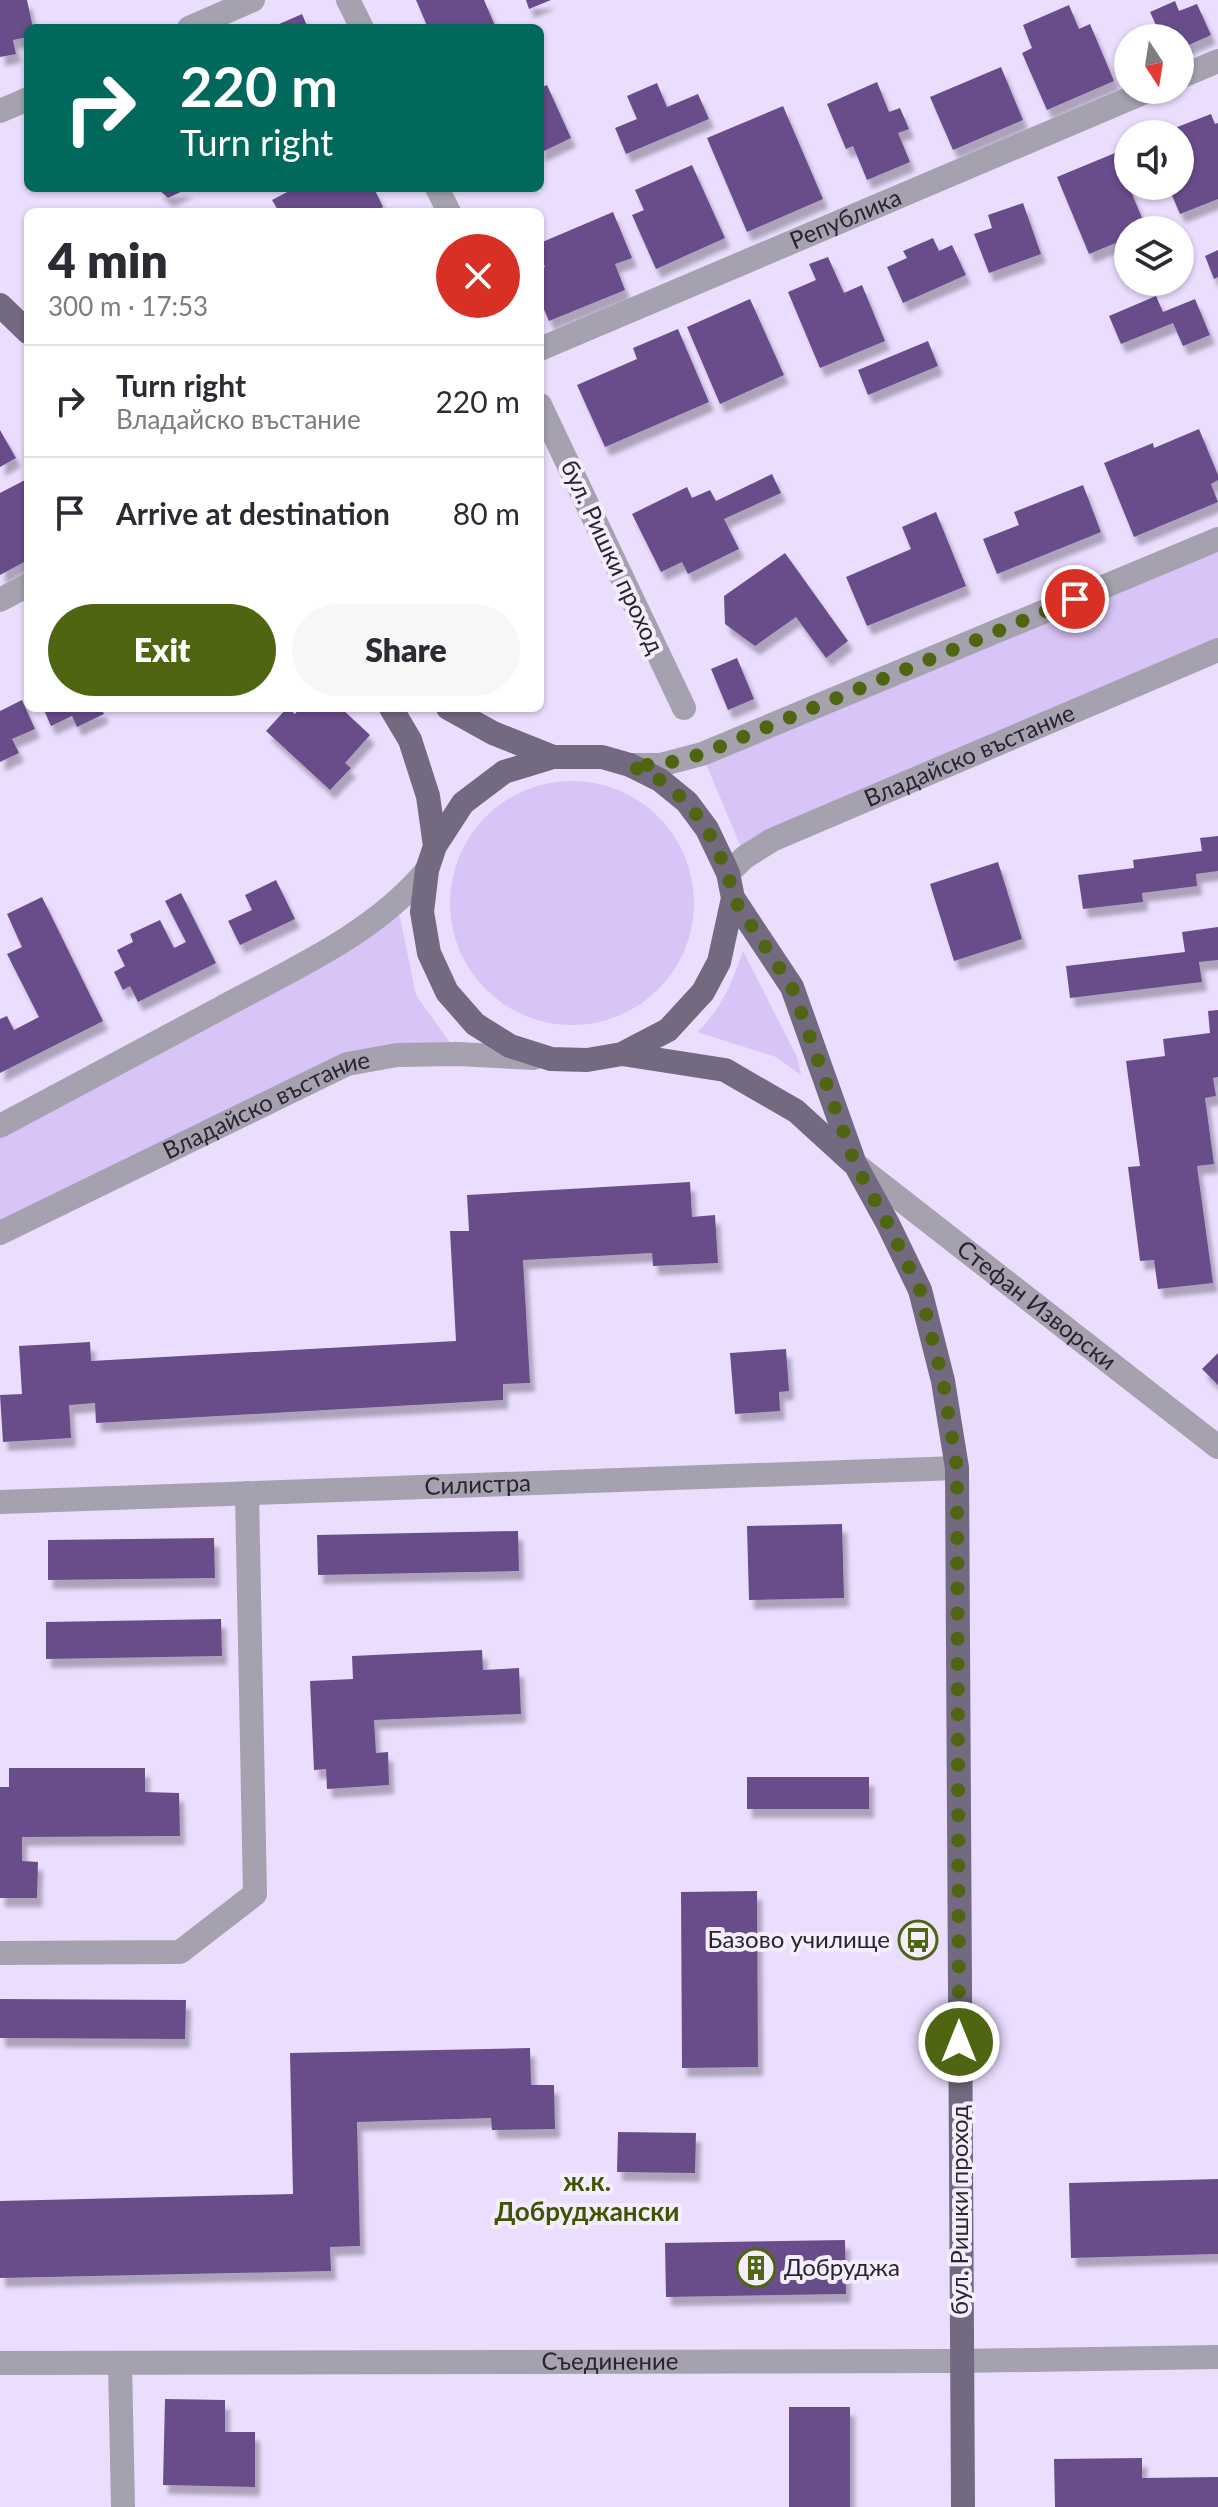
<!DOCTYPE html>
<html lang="en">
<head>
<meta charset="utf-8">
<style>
  :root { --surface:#fff; --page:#f7f7f7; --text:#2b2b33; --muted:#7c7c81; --line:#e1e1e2; --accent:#506512 }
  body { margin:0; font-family:Lato,sans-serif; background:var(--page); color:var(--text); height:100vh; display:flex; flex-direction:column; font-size:30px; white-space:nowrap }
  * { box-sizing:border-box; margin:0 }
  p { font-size:26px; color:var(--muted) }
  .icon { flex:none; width:44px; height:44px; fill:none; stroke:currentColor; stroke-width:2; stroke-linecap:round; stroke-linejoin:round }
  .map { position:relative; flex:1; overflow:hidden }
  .sheet { position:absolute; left:24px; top:208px; width:520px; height:504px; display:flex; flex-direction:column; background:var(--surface); border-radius:12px; box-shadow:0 2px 6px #0004 }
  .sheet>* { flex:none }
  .guide { position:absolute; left:24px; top:24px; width:520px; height:168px; border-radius:12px; box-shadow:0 2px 6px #0004; background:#00695c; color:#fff; overflow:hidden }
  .needle { width:52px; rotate:168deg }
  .buttons { position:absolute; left:1114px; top:24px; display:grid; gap:16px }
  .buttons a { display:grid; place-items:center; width:80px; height:80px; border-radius:50%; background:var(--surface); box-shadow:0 2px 6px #0004; font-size:40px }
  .pin { position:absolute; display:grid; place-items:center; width:68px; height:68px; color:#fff; margin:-34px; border:4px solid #fff; border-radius:50%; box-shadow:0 2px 8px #0007 }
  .me { position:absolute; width:88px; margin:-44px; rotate:0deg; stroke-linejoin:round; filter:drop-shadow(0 0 6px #0008) }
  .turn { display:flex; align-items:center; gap:28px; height:168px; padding:0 24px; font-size:36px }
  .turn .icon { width:104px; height:104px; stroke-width:2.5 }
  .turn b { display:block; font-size:56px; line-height:68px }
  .round { display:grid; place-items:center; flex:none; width:84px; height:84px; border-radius:42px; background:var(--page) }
  .summary { display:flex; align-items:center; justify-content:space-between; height:136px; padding:0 24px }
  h1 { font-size:48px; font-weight:800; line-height:60px }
  .action { display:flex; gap:16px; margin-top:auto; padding:16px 24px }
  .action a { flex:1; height:92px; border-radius:48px; background:var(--accent); color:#fff; font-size:32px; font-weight:800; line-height:92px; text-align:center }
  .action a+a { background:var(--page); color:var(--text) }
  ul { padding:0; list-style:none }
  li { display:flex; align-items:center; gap:24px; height:112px; padding:0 24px; border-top:2px solid var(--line) }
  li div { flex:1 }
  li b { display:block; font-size:30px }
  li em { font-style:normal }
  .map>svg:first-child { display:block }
  .green { fill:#d9c4f7 }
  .building { fill:#694e8b; filter:url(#shadow) }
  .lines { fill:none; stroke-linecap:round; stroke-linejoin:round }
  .minor { stroke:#a6a1af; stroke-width:24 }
  .major { stroke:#736981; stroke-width:24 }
  .route { stroke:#506512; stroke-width:14; stroke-dasharray:0 25.2 }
  .labels { text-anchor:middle; stroke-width:8; stroke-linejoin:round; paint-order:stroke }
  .street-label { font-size:24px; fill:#292430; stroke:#f4eefc }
  .poi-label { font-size:24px; fill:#292430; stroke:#f4eefc; text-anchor:end }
  .neighbourhood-label { font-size:26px; font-weight:bold; fill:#405303; stroke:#f4eefc }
</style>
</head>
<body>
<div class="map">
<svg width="1218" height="2507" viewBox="0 0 1218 2507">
  <defs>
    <filter id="shadow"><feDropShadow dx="5" dy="9" stdDeviation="2" flood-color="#0004"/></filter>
  </defs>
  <rect width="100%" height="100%" fill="#eaddfe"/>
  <path class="green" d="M1218,539V650L745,857L702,754Z
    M450 903a122 122 0 1 1 244 0a122 122 0 1 1-244 0Z
    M397,903L416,995L458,1054L397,1055L0,1233V1126Z
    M743,951L797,1057L801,1075L776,1057L697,1032C722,1009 732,982 743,951Z"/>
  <path class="building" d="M0,0H27L33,28H28V37L13,40L16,54L0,57Z
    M416,0H484L496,28H428Z
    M526,0H551L529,9Z
    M1175,1L1179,11L1197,4L1211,35L1180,49V38H1134L1133,34L1156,25L1150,12Z
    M1069,5L1079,29L1090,24L1114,81L1047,110L1022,53L1032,48L1023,25Z
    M302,14L308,28H270Z
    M1001,67L1023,120L953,150L930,97Z
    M877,82L889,112L900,108L909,129L898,133L910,162L867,180L853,146L846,149L827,104Z
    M657,83L667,107L698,94L709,119L626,154L615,128L637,119L627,96Z
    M547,85L571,138L540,153V88Z
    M783,106L823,199L747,232L707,138Z
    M1211,114L1215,124L1218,123V199L1180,214L1168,186H1180V134H1159Z
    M1115,153L1147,230H1128V238L1089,254L1057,177Z
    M692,165L725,238L656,269L632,215L644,210L635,190Z
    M157,188H189L168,198Z
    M295,188H374L383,207L374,212H279L272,200Z
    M1023,203L1041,254L989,273L974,234L992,228L988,215Z
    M613,212L632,258L615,264L625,290L549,321L540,300V269L545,267L540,256V243Z
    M933,238L939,251L952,245L966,275L903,303L887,267L907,258L903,251Z
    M1218,250V277L1214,279L1205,256Z
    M828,257L844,293L862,285L885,341L820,368L788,292L816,280L809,264Z
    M1156,296L1163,312L1195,299L1210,335L1183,346L1173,323L1121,344L1109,316Z
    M750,299L784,375L720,404L687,327Z
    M678,329L709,402L605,447L577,385L637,359L633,348Z
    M928,341L938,366L868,395L858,370Z
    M1199,429L1218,475V480L1211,484L1218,502L1134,537L1104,463L1153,443L1154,448Z
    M0,430L16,458L0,467Z
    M772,474L781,493L724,519L739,549L688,574L682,562L661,572L632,514L687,487L692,498L710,490L716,501Z
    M25,480L28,485V560L0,575V493Z
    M1083,485L1101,532L997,574L983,539L1019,525L1014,512Z
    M936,512L966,586L867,626L846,577L911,549L902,527Z
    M785,553L848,641L826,658L796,617L755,646L725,624L724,596Z
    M737,658L754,699L728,710L711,669Z
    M22,700L35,729L12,739L19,753L0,762V711Z
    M43,708H101L104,714L77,727L72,716L51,726Z
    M287,708L295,714L300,708H341L370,735L345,763L351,768L330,790L266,731Z
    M1218,836V871L1196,874L1197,886L1142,893L1143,902L1083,909L1078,875L1134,868L1133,860L1202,851L1200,838Z
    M998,862L1022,939L954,961L930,884Z
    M276,880L295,919L240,945L228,921L252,910L245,895Z
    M181,893L216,963L138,1002L130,986L123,990L114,972L125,966L117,950L133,942L130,934L160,920L174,948L186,942L165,901Z
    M42,897L103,1021L0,1073V1019L7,1016L14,1030L39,1017L7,954L22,947L7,914Z
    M1218,927V960L1199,962L1202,982L1070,998L1066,966L1185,952L1182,932Z
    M1218,1010V1077L1213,1078L1216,1096L1205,1098L1214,1164L1197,1166L1213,1283L1158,1289L1154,1260L1140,1261L1128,1167L1140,1166L1126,1061L1165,1056L1163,1039L1210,1033L1208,1011Z
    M690,1182L692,1217L715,1215L718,1263L653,1266L652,1253L523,1260L530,1383L503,1384V1400L96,1423L95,1403L69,1405L71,1438L3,1442L0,1395L22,1394L19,1346L90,1342L91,1361L456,1341L450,1231H469L467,1195Z
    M786,1349L789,1391L779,1392L780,1411L735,1414L730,1353Z
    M1218,1353V1385L1202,1369Z
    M842,1524L844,1598L749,1600L747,1526Z
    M518,1531L519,1571L318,1575L317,1535Z
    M214,1538L215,1578L48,1580V1540Z
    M221,1619L222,1656L46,1659V1622Z
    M482,1650L483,1670L519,1668L521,1714L374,1720L376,1753L388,1752L389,1785L327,1789L326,1769L314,1770L310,1681L353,1679L352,1656Z
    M9,1768H145V1792L179,1793L180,1836L22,1837V1861L38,1862L37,1898H0V1787H9Z
    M747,1777H869V1809H747Z
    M757,1891L758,2067L682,2068L681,1892Z
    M0,1999L186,2000L185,2039L0,2038Z
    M530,2048L531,2085H554L555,2129L492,2130L491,2118L357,2122L360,2246L330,2247L331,2271L0,2278V2201L293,2194L290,2053Z
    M618,2132L696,2133L695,2173L617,2172Z
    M1218,2179V2254L1071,2258L1069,2183Z
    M845,2240L846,2294L666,2297L665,2243Z
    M165,2399L225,2400V2432H255V2487L163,2485Z
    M789,2407H850V2507H789Z
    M1142,2458V2478L1218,2477V2507H1055L1054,2459Z"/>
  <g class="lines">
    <g class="minor">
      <path d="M348,0L362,28"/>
      <path d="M189,28L253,0"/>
      <path d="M1180,77L1218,61"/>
      <path d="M0,111L28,99"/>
      <path d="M437,188L449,212"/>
      <path id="s1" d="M540,349L1150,90"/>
      <path d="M540,405L684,708"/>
      <path d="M0,600L28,585"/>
      <path d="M630,765H660L702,754L1218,539"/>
      <path id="s2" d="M728,873L745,857L772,840L1218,650"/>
      <path d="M0,1126C74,1087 147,1047 221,1008C293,969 374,934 427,870"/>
      <path id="s3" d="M855,1164L1218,1447"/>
      <path id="s4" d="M0,1233L347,1064L397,1055L458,1054L534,1058"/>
      <path id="s5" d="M0,1502L957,1468"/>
      <path d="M0,1953L180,1952L255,1894L247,1493"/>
      <path id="s6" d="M0,2363L960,2361L1218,2357"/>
      <path d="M120,2363L123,2507"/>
    </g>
    <path class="major" d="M0,305L28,332
      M391,708L410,740L428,796L435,846L427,870L422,912L429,953L447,992L475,1024L510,1046L551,1059L587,1060L622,1054L725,1070L796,1111L853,1163
      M448,708L493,733L553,757H602L630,765L660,780L687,802L707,829L728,873L733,898L792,987L855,1164L888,1224L920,1290L943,1381L957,1468L963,2507
      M435,846L463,803L504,772L553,757
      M622,1054L668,1030L703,992L719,962L733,898"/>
  </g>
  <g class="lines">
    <path class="route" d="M959,2042L957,1468L943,1381L920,1290L888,1224L855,1164L792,987L733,898L728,873L707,829L687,802L660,780L630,765H660L702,754L1075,599"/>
  </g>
  <defs>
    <symbol id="bus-ring" viewBox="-11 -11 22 22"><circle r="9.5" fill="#f4eefc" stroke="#506512" stroke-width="1.5"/><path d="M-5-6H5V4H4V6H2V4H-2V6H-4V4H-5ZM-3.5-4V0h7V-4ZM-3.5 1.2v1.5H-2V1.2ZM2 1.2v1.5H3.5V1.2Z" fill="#506512"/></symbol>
    <symbol id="building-ring" viewBox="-11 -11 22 22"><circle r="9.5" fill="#f4eefc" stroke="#506512" stroke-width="1.5"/><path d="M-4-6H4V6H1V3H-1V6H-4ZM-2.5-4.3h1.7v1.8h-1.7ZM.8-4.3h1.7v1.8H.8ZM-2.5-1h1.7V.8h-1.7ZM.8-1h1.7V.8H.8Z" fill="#506512"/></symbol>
  </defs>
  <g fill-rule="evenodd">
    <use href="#bus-ring" x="896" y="1918" width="44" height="44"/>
    <use href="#building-ring" x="734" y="2246" width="44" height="44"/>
  </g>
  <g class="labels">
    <g class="street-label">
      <text dy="8" stroke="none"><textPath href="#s1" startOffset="332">Република</textPath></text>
      <text transform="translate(612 557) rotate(65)" y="8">бул. Ришки проход</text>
      <text dy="8" stroke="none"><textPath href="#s2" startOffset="270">Владайско въстание</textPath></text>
      <text dy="8" stroke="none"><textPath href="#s4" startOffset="296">Владайско въстание</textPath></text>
      <text dy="8" stroke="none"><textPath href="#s3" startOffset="230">Стефан Изворски</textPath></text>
      <text dy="8" stroke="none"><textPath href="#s5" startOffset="478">Силистра</textPath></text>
      <text transform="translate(960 2210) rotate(-90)" y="8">бул. Ришки проход</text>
      <text dy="8" stroke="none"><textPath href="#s6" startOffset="610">Съединение</textPath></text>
    </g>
    <g class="poi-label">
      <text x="890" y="1948">Базово училище</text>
      <text x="784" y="2276" text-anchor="start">Добруджа</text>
    </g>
    <g class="neighbourhood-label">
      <text x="587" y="2191">ж.к.<tspan x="587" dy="30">Добруджански</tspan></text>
    </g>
  </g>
</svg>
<div class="buttons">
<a><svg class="needle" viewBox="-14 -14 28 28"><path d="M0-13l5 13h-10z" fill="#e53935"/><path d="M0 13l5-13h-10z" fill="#7c7c81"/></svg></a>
<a><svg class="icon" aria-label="sound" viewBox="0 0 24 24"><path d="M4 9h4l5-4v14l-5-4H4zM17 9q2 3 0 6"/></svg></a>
<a><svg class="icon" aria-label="layers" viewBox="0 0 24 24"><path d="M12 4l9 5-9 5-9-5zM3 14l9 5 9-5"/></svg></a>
</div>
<div class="pin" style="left:1075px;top:599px;background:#d93025"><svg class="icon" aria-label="arrive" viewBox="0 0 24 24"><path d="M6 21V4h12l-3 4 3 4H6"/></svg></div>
<svg class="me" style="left:959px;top:2042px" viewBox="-20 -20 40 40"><circle r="17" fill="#506512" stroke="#fff" stroke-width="3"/><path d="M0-11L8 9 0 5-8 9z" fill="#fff"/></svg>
<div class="guide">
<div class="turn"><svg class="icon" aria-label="right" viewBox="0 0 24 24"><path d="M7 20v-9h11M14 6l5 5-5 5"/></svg><div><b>220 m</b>Turn right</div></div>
</div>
<section class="sheet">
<div class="summary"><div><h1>4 min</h1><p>300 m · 17:53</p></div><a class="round" style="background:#d93025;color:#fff"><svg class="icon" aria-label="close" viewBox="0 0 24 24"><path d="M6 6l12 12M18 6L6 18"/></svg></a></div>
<ul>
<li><svg class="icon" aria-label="right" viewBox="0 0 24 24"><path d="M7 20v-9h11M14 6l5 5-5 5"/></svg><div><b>Turn right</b><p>Владайско въстание</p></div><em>220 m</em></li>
<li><svg class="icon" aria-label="arrive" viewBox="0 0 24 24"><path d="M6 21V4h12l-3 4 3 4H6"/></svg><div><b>Arrive at destination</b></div><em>80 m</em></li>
</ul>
<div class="action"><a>Exit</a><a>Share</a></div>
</section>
</div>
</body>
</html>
